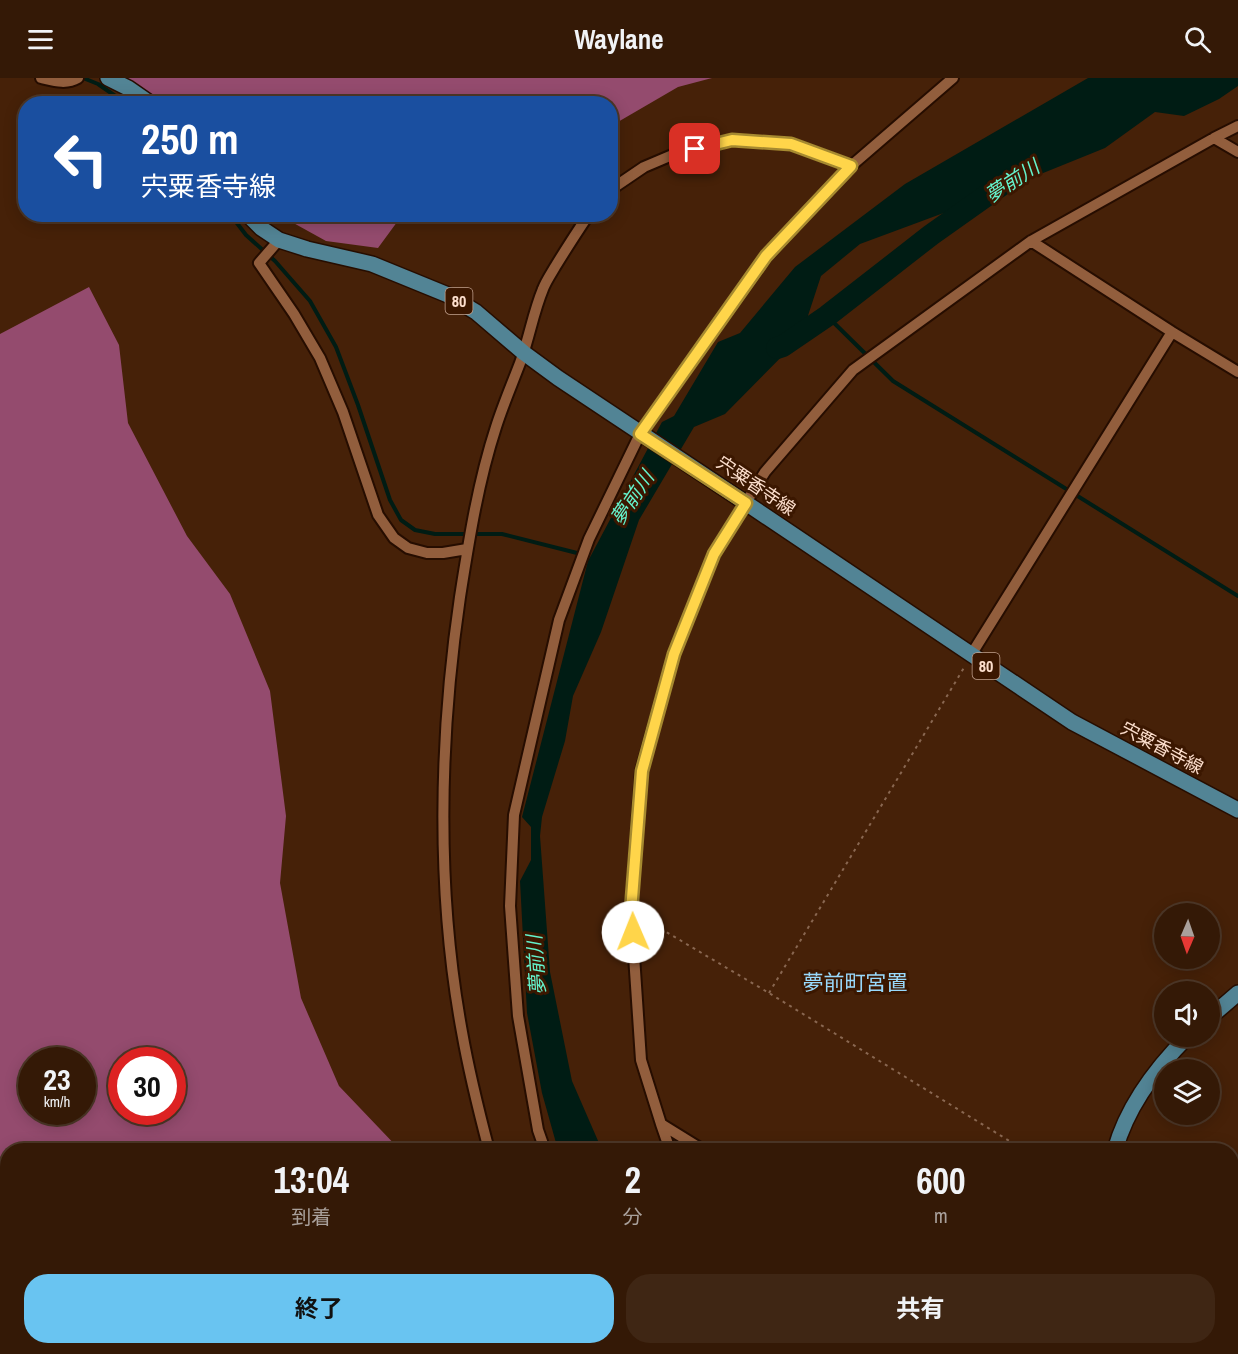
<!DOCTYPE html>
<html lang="ja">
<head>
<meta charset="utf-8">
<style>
  :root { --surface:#341906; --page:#3f2614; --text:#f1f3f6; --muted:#a9a09b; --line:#4e3828; --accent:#69c4f1 }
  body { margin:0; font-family:"Archivo Narrow","Noto Sans JP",sans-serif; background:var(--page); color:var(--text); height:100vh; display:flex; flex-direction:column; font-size:22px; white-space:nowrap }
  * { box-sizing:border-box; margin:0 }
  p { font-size:20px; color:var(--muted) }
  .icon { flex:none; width:33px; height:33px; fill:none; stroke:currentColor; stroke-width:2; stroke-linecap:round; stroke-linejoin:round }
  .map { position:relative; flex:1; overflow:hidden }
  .drawer { position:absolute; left:0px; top:1065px; width:1239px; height:212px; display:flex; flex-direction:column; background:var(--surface); border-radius:24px 24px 0 0; box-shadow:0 3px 15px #0003,0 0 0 2px var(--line) }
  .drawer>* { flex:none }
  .hud { position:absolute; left:18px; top:18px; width:600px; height:126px; border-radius:24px; box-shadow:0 3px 15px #0003,0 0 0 2px var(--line); background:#1a4fa0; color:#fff; overflow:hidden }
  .needle { width:39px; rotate:182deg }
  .fabs { position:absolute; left:1154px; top:825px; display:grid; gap:12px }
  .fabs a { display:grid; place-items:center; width:66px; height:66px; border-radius:50%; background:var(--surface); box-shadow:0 3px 15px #0003,0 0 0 2px var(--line); font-size:30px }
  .speed { position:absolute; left:18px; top:969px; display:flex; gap:12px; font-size:30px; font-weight:700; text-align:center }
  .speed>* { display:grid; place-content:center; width:78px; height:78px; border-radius:50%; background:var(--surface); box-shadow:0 3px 15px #0003,0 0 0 2px var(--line); line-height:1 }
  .speed small { font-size:15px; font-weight:400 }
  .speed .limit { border:9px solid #d22; background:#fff; color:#111 }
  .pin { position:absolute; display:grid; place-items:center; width:51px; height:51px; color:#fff; margin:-26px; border-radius:12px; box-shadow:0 3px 9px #0006 }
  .me { position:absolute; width:66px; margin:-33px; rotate:359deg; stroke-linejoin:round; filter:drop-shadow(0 0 4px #0008) }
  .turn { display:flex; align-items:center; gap:21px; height:126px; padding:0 24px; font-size:27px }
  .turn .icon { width:78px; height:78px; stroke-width:2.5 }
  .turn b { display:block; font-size:42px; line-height:51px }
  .eta { display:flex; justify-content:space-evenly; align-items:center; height:102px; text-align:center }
  .eta b { font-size:36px; font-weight:700; line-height:42px }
  .action { display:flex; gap:12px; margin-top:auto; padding:12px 24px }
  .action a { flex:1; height:69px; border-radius:24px; background:var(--accent); color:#111; font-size:24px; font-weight:700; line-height:69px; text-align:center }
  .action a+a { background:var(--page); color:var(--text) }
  header { display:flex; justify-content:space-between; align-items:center; height:78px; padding:0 24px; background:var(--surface); font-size:27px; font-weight:700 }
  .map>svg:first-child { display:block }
  .forest { fill:#944b6e; fill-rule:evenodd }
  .water { fill:#001c14 }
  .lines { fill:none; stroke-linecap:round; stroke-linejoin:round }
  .stream { stroke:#001c14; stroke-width:4 }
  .river { stroke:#001c14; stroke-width:22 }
  .street-casing { stroke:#260d00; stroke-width:14 }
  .primary-casing { stroke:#260d00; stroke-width:18 }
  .path { stroke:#896751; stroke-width:2; stroke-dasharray:3 4.5; stroke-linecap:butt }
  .street { stroke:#925e3d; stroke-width:10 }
  .primary { stroke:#528495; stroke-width:15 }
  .route-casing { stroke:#a68a30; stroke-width:15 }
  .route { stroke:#ffd54a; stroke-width:10 }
  .labels { text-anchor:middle; stroke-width:6; stroke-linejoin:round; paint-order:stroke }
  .shield { fill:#3b1700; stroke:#c2a28f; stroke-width:1.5 }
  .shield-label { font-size:16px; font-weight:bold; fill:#fcdecc }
  .street-label { font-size:18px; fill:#fcdecc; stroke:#3b1700 }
  .water-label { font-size:20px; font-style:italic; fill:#64f3cc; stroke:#3b1700 }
  .quarter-label { font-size:21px; fill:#99d9fb; stroke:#3b1700 }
</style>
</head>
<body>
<header><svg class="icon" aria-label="menu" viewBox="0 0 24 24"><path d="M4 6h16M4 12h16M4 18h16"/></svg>Waylane<svg class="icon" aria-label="search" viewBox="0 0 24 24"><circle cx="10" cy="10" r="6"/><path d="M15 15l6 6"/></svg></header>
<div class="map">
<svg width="1238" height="1276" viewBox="0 0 1238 1276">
  <rect width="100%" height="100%" fill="#462108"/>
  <path class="forest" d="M127,0H712L678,9L611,48L610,26L158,25Z
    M279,137H490L486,139L400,140L378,170L326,163Z
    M89,209L119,267L128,345L187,458L230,516L270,613L286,738L280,805L301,920L339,1008L400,1072H8V1269H550L551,1276H0V256ZM32,982H82V1034H32ZM122,982H172V1034H122Z"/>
  <path class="water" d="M1088,0H1238V8L1219,21L1184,38L1155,34L1105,70L949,133L860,166L821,198L801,259L725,336L694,349L639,442L601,554L573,618L565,663L542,739L540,758L550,894L572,1003L602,1072H558L542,1015L527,935L520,803L531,782V749L522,739L588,483L662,344L674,338L718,264L740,255L795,189L905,106Z
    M656,1269H707L711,1276H658Z"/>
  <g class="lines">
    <path class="stream" d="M83,0L98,6L127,26
      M230,136L246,157L275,183L310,223L336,269L358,327L390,422L401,442L415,452L435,456H502L581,476
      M827,238L893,303L1238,518"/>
    <path class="river" d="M777,270L783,268L827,238L931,157L1010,101"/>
    <defs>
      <path id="street" d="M41,0C54,3 66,7 78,0
        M1214,60L1238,74
        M610,114L616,108L644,89L677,75L732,62L791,66L851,88
        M279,162L259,185L294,236L320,280L343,334L378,437L394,460L408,470L427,475H443L467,471
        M1031,163L1172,254L1238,294
        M971,577L1172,254
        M661,1046L703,1072
        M489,1072C479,1034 469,994 462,954C436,813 439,661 460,519C469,462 478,404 496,349C503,327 512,306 520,285C529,261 533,235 543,211C546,203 551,196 555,189C566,171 577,154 589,136
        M545,1072L538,1052L518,938L510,828L514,737L559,542L589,461L640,356L766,179L851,88L953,0
        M670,1072L661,1046L641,982L631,833L641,693L674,576L714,476L765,394L853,292L1031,163L1214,60L1238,48
        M1232,1143H1238
        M1232,1222H1238
        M627,1269L630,1276
        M789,1269L793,1276
        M1024,1269L1036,1276
        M1206,1269L1207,1276"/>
      <path id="primary" d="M108,0L128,10L151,26
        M247,136L261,150L279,162L307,171L372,186L448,217L476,234L524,275L558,300L746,425L1072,644L1238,732
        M1209,940L1238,915
        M1115,1072C1127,1029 1156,990 1188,958
        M1118,1269L1119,1276"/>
    </defs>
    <use href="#street" class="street-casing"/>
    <use href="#primary" class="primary-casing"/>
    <path class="path" d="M641,839L769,915L1024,1072
      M769,915L965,588"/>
    <use href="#street" class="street"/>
    <use href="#primary" class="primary"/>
  </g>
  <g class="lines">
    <defs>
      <path id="route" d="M633,854L631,833L642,693L674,576L714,476L746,425L640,356L766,178L851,88L791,66L732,62L695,71"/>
    </defs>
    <use href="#route" class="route-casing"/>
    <use href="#route" class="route"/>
  </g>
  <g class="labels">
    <g class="shield">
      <rect x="445.5" y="210" width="27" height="26" rx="4.5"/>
      <rect x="972.5" y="575" width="27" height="26" rx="4.5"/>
    </g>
    <g class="shield-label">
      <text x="459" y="229">80</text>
      <text x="986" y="594">80</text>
    </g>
    <g class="street-label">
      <text transform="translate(756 408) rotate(34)" y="6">宍粟香寺線</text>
      <text transform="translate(1162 670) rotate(28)" y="6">宍粟香寺線</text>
    </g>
    <g class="water-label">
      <text transform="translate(1012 103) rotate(-33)" y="7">夢前川</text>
      <text transform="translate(632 420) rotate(-56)" y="7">夢前川</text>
      <text transform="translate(536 887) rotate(-94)" y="7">夢前川</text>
    </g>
    <g class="quarter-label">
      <text x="855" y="912">夢前町宮置</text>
    </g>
  </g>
</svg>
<div class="fabs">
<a><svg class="needle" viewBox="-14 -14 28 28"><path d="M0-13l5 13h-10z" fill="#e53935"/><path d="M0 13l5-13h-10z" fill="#a9a09b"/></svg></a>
<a><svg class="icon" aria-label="sound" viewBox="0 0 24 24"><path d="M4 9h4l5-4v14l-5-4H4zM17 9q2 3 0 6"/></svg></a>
<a><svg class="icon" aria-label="layers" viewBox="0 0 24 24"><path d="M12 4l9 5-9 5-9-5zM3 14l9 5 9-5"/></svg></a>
</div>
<div class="speed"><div>23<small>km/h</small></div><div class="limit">30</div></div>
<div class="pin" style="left:695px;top:71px;background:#d93025"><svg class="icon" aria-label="arrive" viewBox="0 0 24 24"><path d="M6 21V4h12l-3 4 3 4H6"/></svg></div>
<svg class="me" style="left:633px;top:854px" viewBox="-20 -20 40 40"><circle r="19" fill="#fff"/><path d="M0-13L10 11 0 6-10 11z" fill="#ffd54a"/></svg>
<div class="hud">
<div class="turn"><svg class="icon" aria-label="left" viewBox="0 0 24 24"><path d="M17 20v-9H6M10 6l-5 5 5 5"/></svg><div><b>250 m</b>宍粟香寺線</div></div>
</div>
<section class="drawer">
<div class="eta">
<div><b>13:04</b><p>到着</p></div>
<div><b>2</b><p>分</p></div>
<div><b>600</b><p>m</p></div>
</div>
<div class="action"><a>終了</a><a>共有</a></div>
</section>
</div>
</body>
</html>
